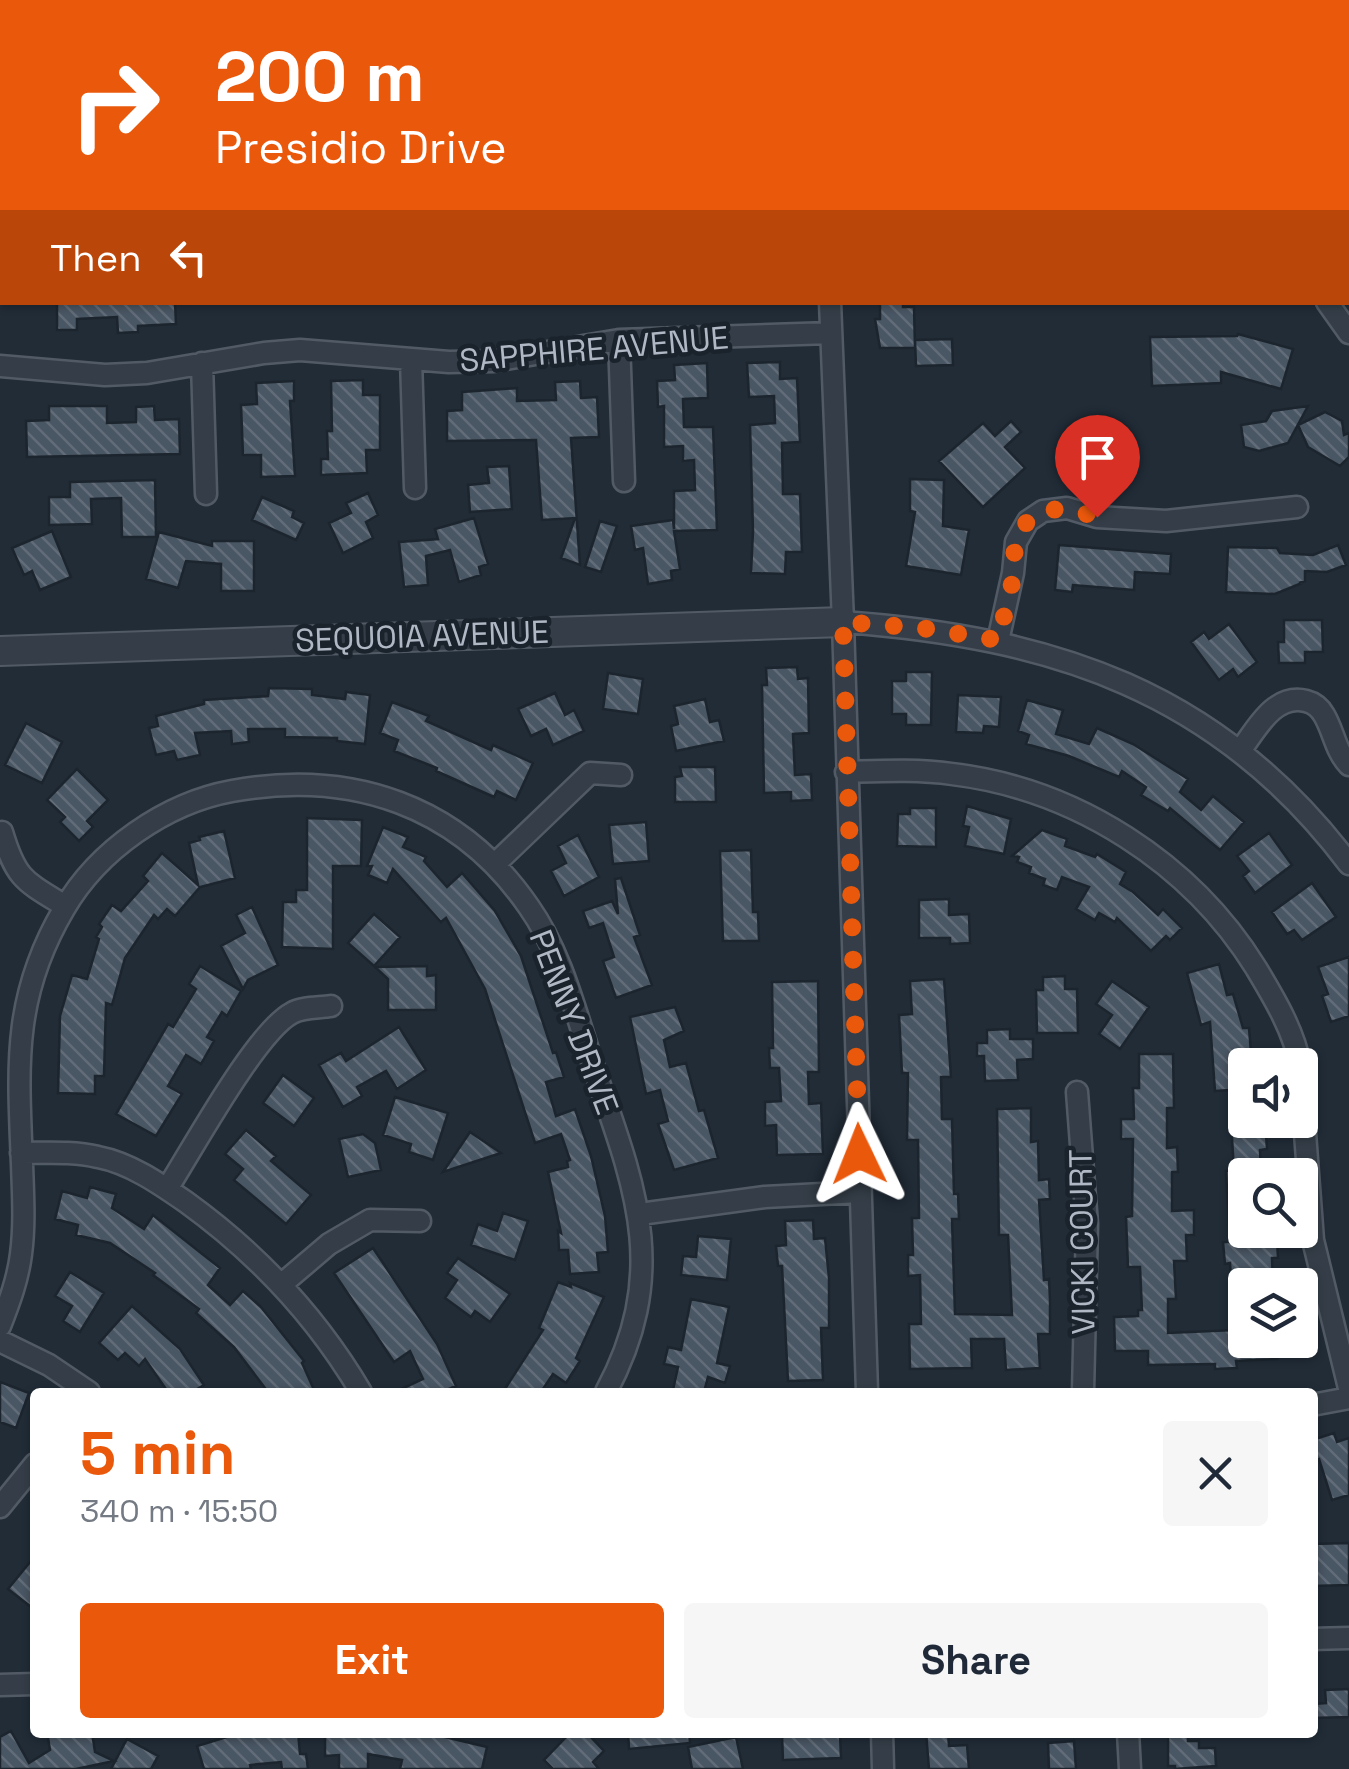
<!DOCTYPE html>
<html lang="en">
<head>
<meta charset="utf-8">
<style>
  :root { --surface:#fff; --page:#f6f6f7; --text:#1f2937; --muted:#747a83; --accent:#ea580c }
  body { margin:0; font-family:"Space Grotesk",sans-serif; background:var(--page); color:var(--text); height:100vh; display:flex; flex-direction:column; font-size:38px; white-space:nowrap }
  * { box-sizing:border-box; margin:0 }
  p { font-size:32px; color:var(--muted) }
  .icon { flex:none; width:55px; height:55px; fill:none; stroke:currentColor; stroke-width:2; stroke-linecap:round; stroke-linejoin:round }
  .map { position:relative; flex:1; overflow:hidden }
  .drawer { position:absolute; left:30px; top:1388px; width:1288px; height:350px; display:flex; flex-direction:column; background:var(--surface); border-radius:10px; box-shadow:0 2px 8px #0004 }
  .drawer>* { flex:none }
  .guide { position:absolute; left:0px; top:0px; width:1350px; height:305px; box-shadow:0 2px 8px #0004; background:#ea580c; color:#fff; overflow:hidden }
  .controls { position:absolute; left:1228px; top:1048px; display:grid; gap:20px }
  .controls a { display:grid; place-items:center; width:90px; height:90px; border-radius:10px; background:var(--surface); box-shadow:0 2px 8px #0004; font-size:50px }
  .pin { position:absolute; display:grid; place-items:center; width:85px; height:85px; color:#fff; margin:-102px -42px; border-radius:50% 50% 50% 0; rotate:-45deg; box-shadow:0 0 10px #0007 }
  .pin .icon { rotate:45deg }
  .me { position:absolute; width:110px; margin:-55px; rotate:358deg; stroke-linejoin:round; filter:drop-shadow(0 0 8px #0008) }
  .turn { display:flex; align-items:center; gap:35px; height:210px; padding:0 50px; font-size:45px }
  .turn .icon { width:130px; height:130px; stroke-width:2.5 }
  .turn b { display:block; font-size:70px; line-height:85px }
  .then { display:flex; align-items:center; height:95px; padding:0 50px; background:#0003; gap:20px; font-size:38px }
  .round { display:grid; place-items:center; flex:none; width:105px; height:105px; border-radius:10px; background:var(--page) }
  .summary { display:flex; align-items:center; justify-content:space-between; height:170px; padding:0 50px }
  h1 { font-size:60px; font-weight:700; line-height:75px; color:var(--accent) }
  .action { display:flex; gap:20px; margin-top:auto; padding:20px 50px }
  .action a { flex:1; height:115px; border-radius:10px; background:var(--accent); color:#fff; font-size:40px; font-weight:700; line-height:115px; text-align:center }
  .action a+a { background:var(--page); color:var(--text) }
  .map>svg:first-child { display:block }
  .building { fill:url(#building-back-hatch); stroke:#1c252e; stroke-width:2.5 }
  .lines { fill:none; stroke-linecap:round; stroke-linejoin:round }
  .minor-casing { stroke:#525b65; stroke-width:25 }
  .tertiary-casing { stroke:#525b65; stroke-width:32 }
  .minor { stroke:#353e48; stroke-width:20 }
  .tertiary { stroke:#353e48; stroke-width:28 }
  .route { stroke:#ea580c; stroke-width:18; stroke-dasharray:0 32.4 }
  .labels { text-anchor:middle; stroke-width:9; stroke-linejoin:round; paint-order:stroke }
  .street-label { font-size:32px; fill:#afb8c4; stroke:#1a232c }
</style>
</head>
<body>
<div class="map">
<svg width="1349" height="1769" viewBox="0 0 1349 1769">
  <defs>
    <pattern id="building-back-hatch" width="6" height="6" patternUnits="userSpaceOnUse" patternTransform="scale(2.5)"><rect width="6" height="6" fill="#495663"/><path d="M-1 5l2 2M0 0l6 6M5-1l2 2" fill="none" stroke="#616c78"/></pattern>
  </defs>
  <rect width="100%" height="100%" fill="#212c37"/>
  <path class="building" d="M57,302H175L176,324L138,326V332L118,333L117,317L77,319V330H57Z
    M880,302H903V307H914L915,348H880L875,319H880Z
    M1238,334L1293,349L1281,389L1221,372V383L1152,386L1150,337L1237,336Z
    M952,339L953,365L916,366L915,340Z
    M780,362V379L797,378L800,442L782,443L783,494H800L802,552H786L785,574L751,573L753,531L750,425L775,423L774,396L749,397L747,363Z
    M707,363L708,398L683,399L684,427H713L717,530L674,531L680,569L671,571L672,580L648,584L643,548L635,550L631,526L673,520L674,529V491L695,490L694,460L683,461V446L664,447V406L658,407L657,381L675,380L674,365Z
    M363,380V395H380V450H366L367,473L321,475V459H328L327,431H332L331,381Z
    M294,381V401H290L295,476L261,477V455H243L241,405L257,404L256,383Z
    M580,381L581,398L597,397L599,437L571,438L580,565L561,558L575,518L542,520L536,440L447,441V411L462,410V392L517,388V401L556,400L555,382Z
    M49,406H107V423L136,422V407L154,406L155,420L179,419L180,454L27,457L26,421L49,420Z
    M1308,406L1288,443L1259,451L1244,447L1241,425L1266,421L1272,411Z
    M1325,412L1342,421L1344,435L1349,433V457L1340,466L1308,447L1298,425Z
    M1011,421L1021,432L1005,447L1025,468L983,507L939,461L983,423L995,436Z
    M509,466L512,509L470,512L468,485L489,483L487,467Z
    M910,479L944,480L943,526L969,530L961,575L906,566L915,512L910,511Z
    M155,480L156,537H122L121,498L91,499L92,524L49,525V497H70V482Z
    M368,493L378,515L366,522L373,538L343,553L329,523L351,513L346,503Z
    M262,497L294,511L292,517L304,523L296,540L252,520Z
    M474,518L488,564L479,567L481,575L459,582L450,550L426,556L428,585L404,587L399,542L438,539L435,529Z
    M600,521L617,526L601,572L585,567Z
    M52,531L71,577L40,590L32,571L24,575L12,548Z
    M159,532L212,546V541H254V591H221V564L186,561L178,588L146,579Z
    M1059,545L1171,554L1170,574L1135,572L1134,590L1073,585L1072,592L1055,590Z
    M1338,545L1346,565L1327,572L1305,571V581L1299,583H1302L1275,594L1226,592L1228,547L1277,548L1280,553L1313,555Z
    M1284,620H1322L1323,652H1305V663H1279L1278,642H1284Z
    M1229,624L1257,662L1238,677L1233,669L1219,680L1191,642L1204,632L1209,639Z
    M797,667L798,679L808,678L809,733L793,734L795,775L811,774L812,800L791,801V792L764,793L762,685H767L766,668Z
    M906,672H932L931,725H906V714H892V681H906Z
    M608,673L643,679L638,714L603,709Z
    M269,688L312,689V695L345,699L346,692L370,695L365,744L337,741V738L285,737V729H248L249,742L232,744L231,731L195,733L200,755L177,760L174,751L156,755L149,728L158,726L156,716L204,704V700L268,696Z
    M555,693L565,715L574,710L584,731L553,745L546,729L531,736L518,709Z
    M958,695L1001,697L999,727L984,726L983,733L956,732Z
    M705,699L710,722L719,720L724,741L676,751L671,726L678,724L674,706Z
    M1027,700L1063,710L1056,734L1089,744L1097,728L1133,744L1188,779L1180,792L1201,810L1213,796L1244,822L1220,850L1170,808L1168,811L1141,795L1146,787L1122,771L1119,777L1069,756L1026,744L1029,735L1018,731Z
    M392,702L429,716L426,721L491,750L493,745L533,763L516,800L497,791L494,797L436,771L437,768L394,751L398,740L380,733Z
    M26,723L62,742L42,783L5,765Z
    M680,767H715L716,802H675V777L682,776Z
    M77,769L108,800L87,821L93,827L79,841L60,822L65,817L47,800Z
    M967,806L1011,819L1004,854L965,846L969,827L963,826Z
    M910,808H936V847L897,846L898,814H910Z
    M307,818L362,820L361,866H333V949L282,947L283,902H296V890H307Z
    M646,822L649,861L613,864L609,825Z
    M383,827L408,837L403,847L426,857L424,861L447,887L462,873L495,911L521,956L553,1053L556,1052L564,1077L546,1082L556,1116L575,1109L591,1156L605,1216L608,1252L597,1253L599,1272L570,1274L568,1250H559L558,1231L561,1233L548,1172L568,1167L567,1161L570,1160L561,1134L535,1143L485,989L446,918L441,922L393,869L387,883L368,875L372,866H367Z
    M1042,830L1067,839L1065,846L1095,857L1097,854L1126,872L1120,884L1133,892L1158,915L1163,909L1182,928L1170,940L1166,936L1151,951L1117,918L1115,922L1099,913L1095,920L1076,909L1089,887L1062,877L1057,890L1043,885L1045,879L1029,873L1031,867L1017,862L1019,857L1012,856Z
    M224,831L235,878L200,887L175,916L167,909L158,919L154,915L125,958L112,1005L106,1003L104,1076H95V1094L58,1093L60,1016L72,975L87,979L99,939L96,937L102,927L99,924L112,905L121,911L148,881L143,876L162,853L198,885L189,843L200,840L199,837Z
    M1269,833L1292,865L1255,893L1243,876L1249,871L1237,856Z
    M578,835L599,877L564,896L551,871L566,863L558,846Z
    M751,850L753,912H758L759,941H723L720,851Z
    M621,878L640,935L634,937L652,985L616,998L603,961L614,957L603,923L589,928L583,911L612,901L618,914L615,879Z
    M1312,883L1336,917L1302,940L1294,930L1287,934L1272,912Z
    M949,899V915L969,914L970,943L950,944V938H919V900Z
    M252,907L278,965L248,980L243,989L221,946L245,933L236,915Z
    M374,914L400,937L374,966L348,943Z
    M1349,957V1016L1331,1022L1322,996L1328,994L1318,967Z
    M1219,964L1227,995L1233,994L1243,1028H1249L1252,1065H1245V1120H1265L1267,1149L1260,1150L1261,1175H1245V1241L1277,1239L1278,1258H1272L1273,1285H1245V1293L1232,1294L1230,1263L1225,1264L1223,1242H1230L1226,1171L1234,1170L1229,1090L1215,1091L1210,1022L1201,1025L1187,973Z
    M200,966L241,991L227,1016L222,1012L207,1037L214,1041L201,1064L186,1055L168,1086L182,1094L156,1136L116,1114L168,1024L173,1027L196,989L189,984Z
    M427,966V976L436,975V1010H388V979L375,967Z
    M1065,976V989H1077L1078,1033H1037L1036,990H1043V977Z
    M944,979L951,1077H941L942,1119H952L954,1194H958L959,1219H952L955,1314L1012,1315L1008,1235H999L997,1109L1031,1108V1142L1038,1141L1039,1180L1049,1179L1050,1199L1039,1200L1044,1280L1049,1279L1050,1300V1334H1038L1040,1368L1006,1370L1004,1339H971L972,1368L910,1369L909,1324H921L920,1275L908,1276V1255H913L912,1218H919L918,1140H907L908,1073H902L899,1015L912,1014L910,981Z
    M818,981L819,1072H808L809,1104L821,1103L823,1154L777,1155L776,1125L765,1126V1102L781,1101L779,1068H770L769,1048H773L772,982Z
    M1112,981L1149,1007L1120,1049L1099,1034L1112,1015L1096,1004Z
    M675,1007L684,1031L664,1040L670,1067L686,1063L699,1111L704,1110L718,1158L674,1170L658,1124L668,1121L660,1090L646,1094L630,1017Z
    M399,1027L426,1070L397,1089L386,1071L357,1087L362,1096L343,1107L319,1065L341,1053L346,1061Z
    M1010,1029V1039H1033V1059L1017,1060L1018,1080L985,1081L984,1056H977V1043H987V1030Z
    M1139,1054H1173L1174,1108H1167V1148L1177,1147L1178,1172H1172V1211L1194,1210V1235H1186L1187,1261H1174L1176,1299H1168V1333L1235,1330V1340H1276L1277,1359L1236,1361L1237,1368L1215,1369V1364L1148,1365V1351H1115L1114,1317L1138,1316V1310H1142L1140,1267H1128L1126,1217L1132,1216L1133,1139H1121V1119H1134L1133,1088H1139Z
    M283,1075L314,1098L294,1126L263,1103Z
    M395,1097L448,1113L433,1160L409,1152L411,1144L383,1135Z
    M246,1130L276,1156L271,1161L311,1195L286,1224L234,1180L243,1169L225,1154Z
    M470,1132L501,1153L443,1172Z
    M363,1134L375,1143L381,1170L348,1177L339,1139Z
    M90,1187L116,1194L112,1208L144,1229L153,1215L220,1268L208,1285L230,1305L243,1291L261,1307L304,1361L302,1363L315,1392H268L234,1347L196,1313L199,1309L153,1275L155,1273L110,1243L76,1235L78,1225L55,1219L62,1191L87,1198Z
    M503,1213L528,1221L515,1260L471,1245L478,1224L497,1231Z
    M813,1220L814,1239L825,1238L829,1278V1328H821L823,1380L788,1381L782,1266H778L776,1246L786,1245L785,1221Z
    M698,1236L731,1239L727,1280L681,1275L683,1256L696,1257Z
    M373,1248L437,1344L456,1386L442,1392H395L423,1379L410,1351L394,1362L334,1273Z
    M458,1258L510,1294L490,1322L475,1311L471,1317L445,1298L457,1280L447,1273Z
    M70,1272L104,1293L80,1332L63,1321L72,1306L55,1296Z
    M558,1282L571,1287L570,1283L604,1297L576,1358L580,1361L566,1383L553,1374L541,1392H503L543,1330L539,1328Z
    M691,1299L729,1307L717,1363L730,1366L725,1383L708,1377L704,1392L673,1390L678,1367L664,1364L668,1347L681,1350Z
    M132,1306L180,1349L204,1385L192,1392H168L145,1359L139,1366L125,1353L118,1360L99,1343Z
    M0,1382L29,1393L16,1428L0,1422Z
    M1334,1433L1337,1442L1349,1438V1495L1332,1500L1319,1459L1312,1461V1440Z
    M1349,1543V1585L1312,1586V1544Z
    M35,1556V1610L8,1589Z
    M1349,1689V1717L1312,1718V1704L1326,1703L1325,1690Z
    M11,1731L29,1763L50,1750L47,1732H92L95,1752L114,1761L76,1769H0V1737Z
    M243,1732H298L300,1754H306L308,1769H282L281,1762L250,1765L251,1769H204L197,1746Z
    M325,1732H424L487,1747L482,1769H400L402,1760L368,1754V1769H339V1755L325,1756Z
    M571,1732H586L604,1751L593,1762L599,1769H553L544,1760Z
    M628,1732H689L690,1743L629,1749Z
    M789,1732L840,1734L841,1758L783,1760L782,1735Z
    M926,1732H948L949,1746L967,1745L969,1769H929Z
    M1188,1734V1741H1199V1748H1215L1216,1766L1175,1769V1766H1168V1735Z
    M736,1737L743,1769H692L688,1747Z
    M127,1739L158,1756L151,1769H111Z
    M1074,1741L1076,1769H1049L1048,1743Z"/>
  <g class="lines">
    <defs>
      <path id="minor" d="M819,0V2
        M1008,0L1009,2
        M1161,0L1163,2
        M0,58H2
        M830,302L843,622L867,1392
        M1327,302L1349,333
        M619,340L624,481
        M411,359L415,488
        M202,363L206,494
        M0,366L105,375L147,373L264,353L300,350L449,362L494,361L619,340L831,333
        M843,622C1052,637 1219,691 1349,864
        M998,641L1013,573L1016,542L1028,521L1043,511L1067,508L1097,517L1166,521L1297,507
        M1240,751C1256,730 1274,693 1306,701C1314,703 1320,708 1324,715C1334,732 1335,750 1349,765
        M846,772C881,771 917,769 952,774C1076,789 1191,863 1256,968C1274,998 1294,1031 1300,1065
        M2,832C16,879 24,881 65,906
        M495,864L590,773L621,775
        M1300,1066L1313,1240L1349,1388
        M1077,1092L1087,1224L1083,1392
        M21,1153C47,1153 73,1151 98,1157C130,1163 160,1184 186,1202C258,1254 316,1316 361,1392
        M167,1189C192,1150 256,1032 292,1013C302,1007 320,1008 331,1006
        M640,1214L765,1197L860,1192
        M282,1284L329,1244L370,1220L420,1221
        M0,1326C9,1303 18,1279 21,1254C25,1224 23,1194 22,1164C18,1066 12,997 64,909C98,850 166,803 232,791C351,769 459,805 529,907C563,955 577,1019 596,1074C637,1191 669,1274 606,1392
        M0,1341L49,1365L89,1392
        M1312,1405L1349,1398
        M0,1507L35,1464
        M1312,1639L1349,1638
        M0,1685L35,1684
        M882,1732L883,1769
        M1128,1732L1130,1769"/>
      <path id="tertiary" d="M0,651L843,622"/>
    </defs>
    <use href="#minor" class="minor-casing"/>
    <use href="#tertiary" class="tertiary-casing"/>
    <use href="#minor" class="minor"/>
    <use href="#tertiary" class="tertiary"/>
  </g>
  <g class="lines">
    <path class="route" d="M859,1154L843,622L922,628L998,640C1003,618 1011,594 1014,571C1015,561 1013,549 1017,539C1032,501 1065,507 1097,517"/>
  </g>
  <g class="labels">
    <g class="street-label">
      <text transform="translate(594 349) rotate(-5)" y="11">SAPPHIRE AVENUE</text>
      <text transform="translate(422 636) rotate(-2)" y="11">SEQUOIA AVENUE</text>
      <text transform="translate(574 1022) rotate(69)" y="11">PENNY DRIVE</text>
      <text transform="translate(1082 1242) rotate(-91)" y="11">VICKI COURT</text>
    </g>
  </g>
</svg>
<div class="controls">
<a><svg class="icon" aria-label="sound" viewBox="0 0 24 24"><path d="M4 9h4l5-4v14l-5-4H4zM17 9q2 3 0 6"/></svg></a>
<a><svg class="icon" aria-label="search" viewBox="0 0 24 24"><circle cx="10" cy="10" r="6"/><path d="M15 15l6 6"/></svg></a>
<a><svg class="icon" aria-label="layers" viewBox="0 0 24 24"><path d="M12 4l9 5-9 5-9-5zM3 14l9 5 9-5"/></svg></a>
</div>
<div class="pin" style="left:1097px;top:517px;background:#d93025"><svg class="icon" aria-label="arrive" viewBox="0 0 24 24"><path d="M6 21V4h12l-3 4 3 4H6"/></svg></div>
<svg class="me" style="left:859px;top:1154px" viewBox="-20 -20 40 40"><path d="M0-17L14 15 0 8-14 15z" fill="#ea580c" stroke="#fff" stroke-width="4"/></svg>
<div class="guide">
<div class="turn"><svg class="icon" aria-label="right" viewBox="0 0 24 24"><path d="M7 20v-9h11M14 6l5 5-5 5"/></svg><div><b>200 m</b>Presidio Drive</div></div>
<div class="then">Then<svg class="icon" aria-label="left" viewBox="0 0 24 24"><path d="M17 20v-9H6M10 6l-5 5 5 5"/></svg></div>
</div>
<section class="drawer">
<div class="summary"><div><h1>5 min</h1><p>340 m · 15:50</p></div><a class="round"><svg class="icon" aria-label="close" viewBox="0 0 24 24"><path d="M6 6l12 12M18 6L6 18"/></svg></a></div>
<div class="action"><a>Exit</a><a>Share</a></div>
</section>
</div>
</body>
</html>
